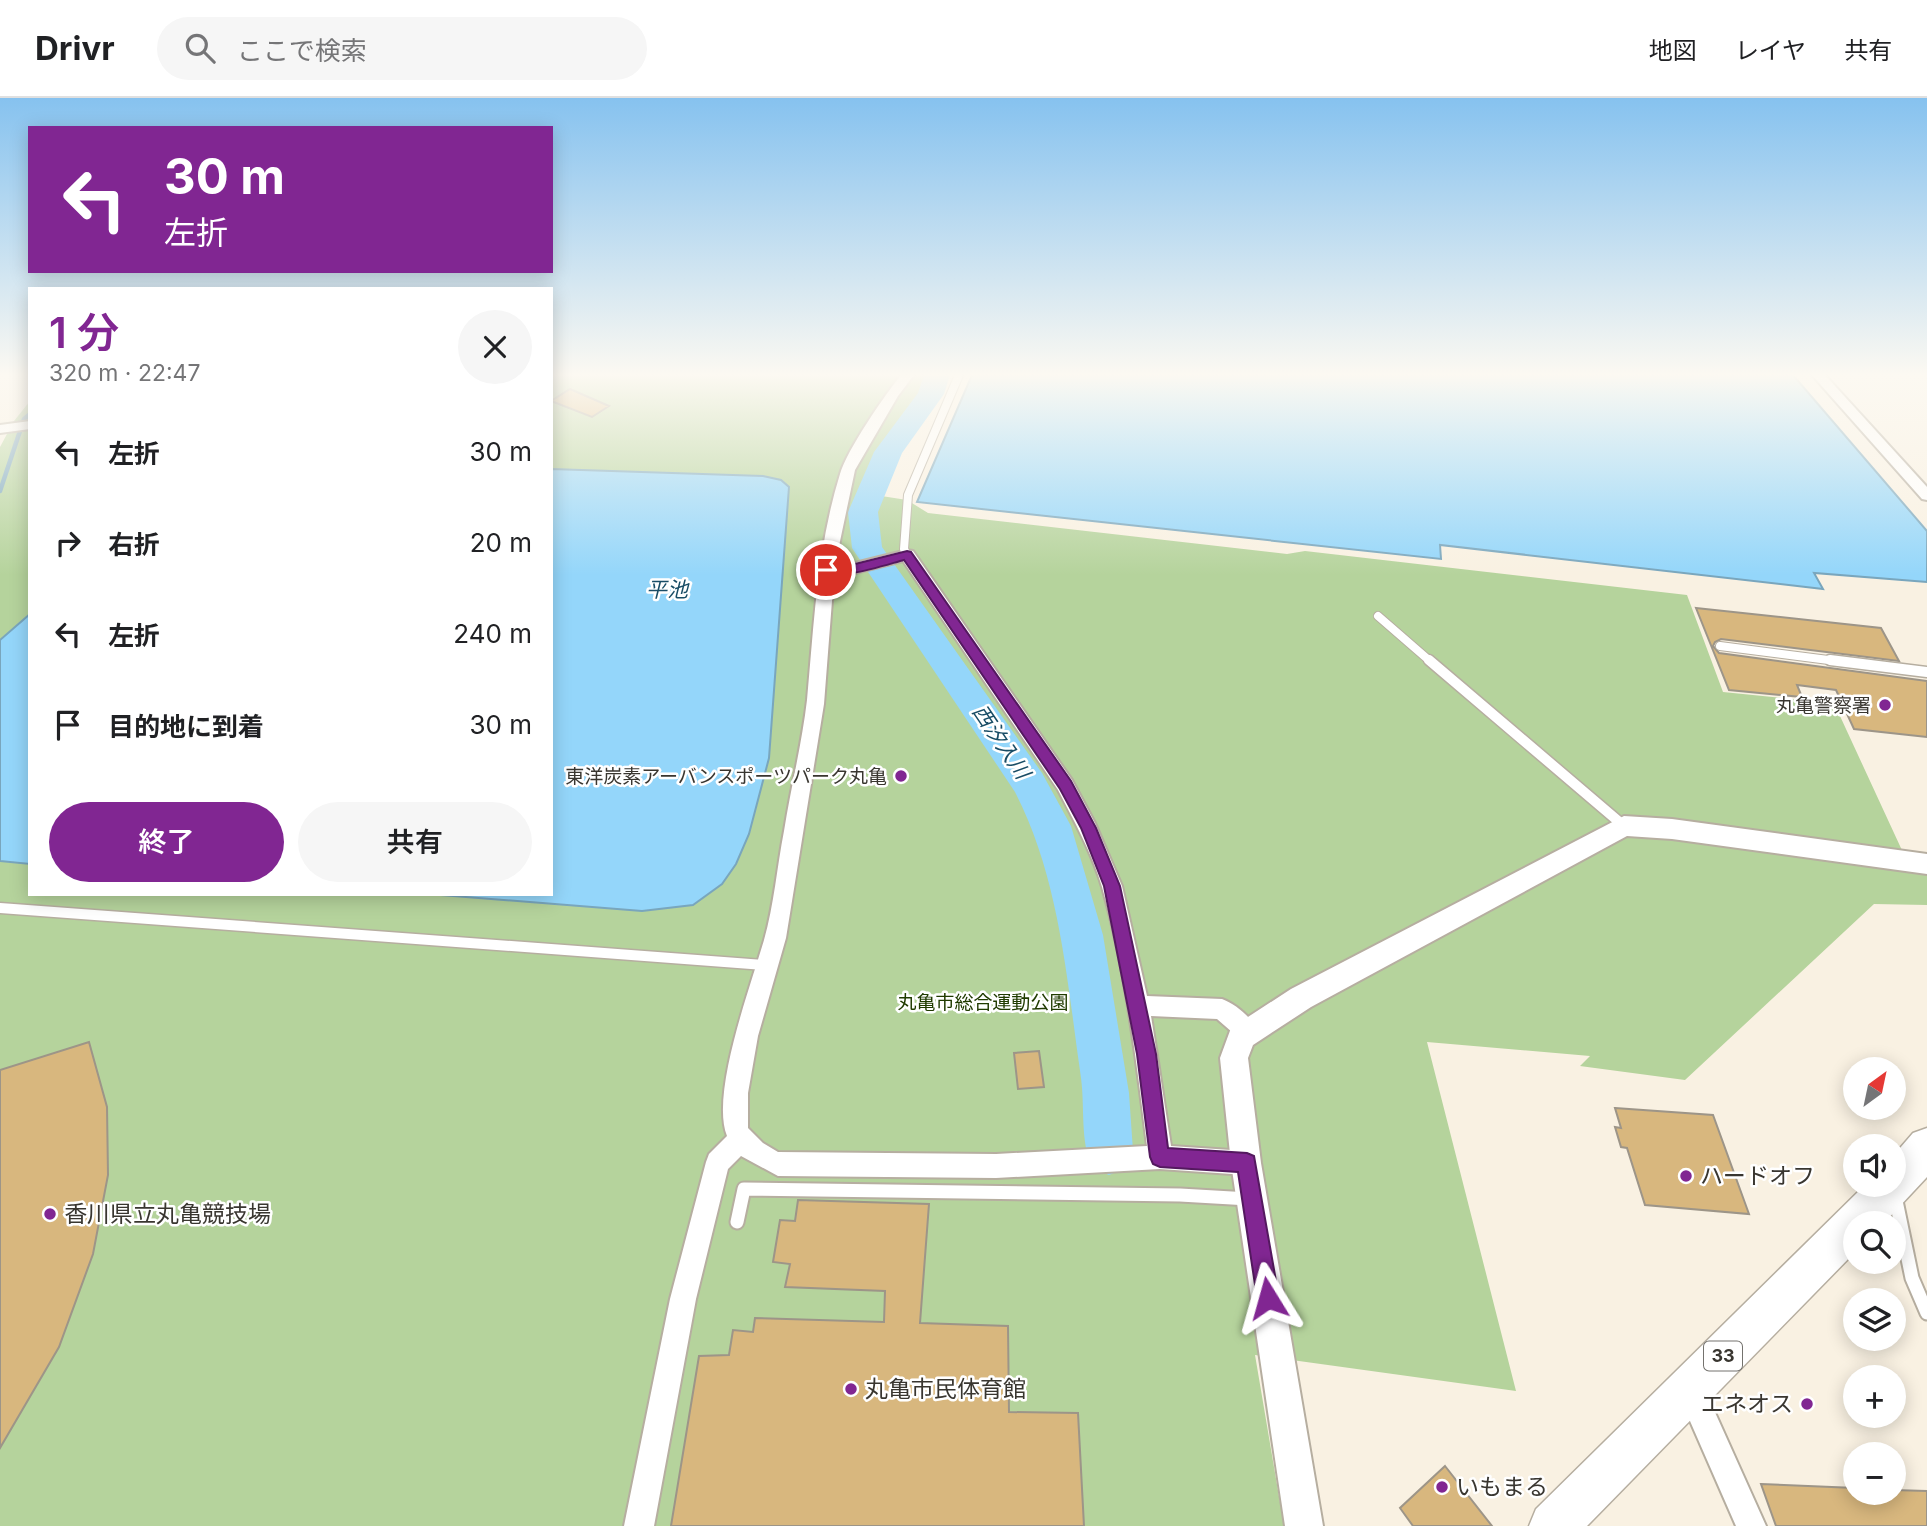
<!DOCTYPE html>
<html lang="ja">
<head>
<meta charset="utf-8">
<style>
  :root { --surface:#fff; --page:#f6f6f6; --text:#202124; --muted:#757577; --line:#e0e0e0; --accent:#812692 }
  body { margin:0; font-family:Inter,"Noto Sans JP",sans-serif; background:var(--page); color:var(--text); height:100vh; display:flex; flex-direction:column; font-size:26px; white-space:nowrap }
  * { box-sizing:border-box; margin:0 }
  p { font-size:23px; color:var(--muted) }
  .icon { flex:none; width:38px; height:38px; fill:none; stroke:currentColor; stroke-width:2; stroke-linecap:round; stroke-linejoin:round }
  .map { position:relative; flex:1; overflow:hidden }
  .drawer { position:absolute; left:28px; top:189px; width:525px; height:609px; display:flex; flex-direction:column; background:var(--surface); border-radius:0px; box-shadow:0 4px 18px #0003 }
  .drawer>* { flex:none }
  .hud { position:absolute; left:28px; top:28px; width:525px; height:147px; border-radius:0px; box-shadow:0 4px 18px #0003; background:#812692; color:#fff; overflow:hidden }
  .needle { width:46px; rotate:33deg }
  .tools { position:absolute; left:1843px; top:959px; display:grid; gap:14px }
  .tools a { display:grid; place-items:center; width:63px; height:63px; border-radius:50%; background:var(--surface); box-shadow:0 4px 18px #0003; font-size:35px }
  .pin { position:absolute; display:grid; place-items:center; width:60px; height:60px; color:#fff; margin:-30px; border:4px solid #fff; border-radius:50%; box-shadow:0 2px 7px #0007 }
  .me { position:absolute; width:77px; margin:-38px; rotate:352deg; stroke-linejoin:round; filter:drop-shadow(0 0 5px #0008) }
  .turn { display:flex; align-items:center; gap:24px; height:147px; padding:0 21px; font-size:32px }
  .turn .icon { width:91px; height:91px; stroke-width:2.5 }
  .turn b { display:block; font-size:49px; line-height:60px }
  .round { display:grid; place-items:center; flex:none; width:74px; height:74px; border-radius:37px; background:var(--page) }
  .overview { display:flex; align-items:center; justify-content:space-between; height:119px; padding:0 21px }
  h1 { font-size:42px; font-weight:600; line-height:52px; color:var(--accent) }
  .button { display:flex; gap:14px; margin-top:auto; padding:14px 21px }
  .button a { flex:1; height:80px; border-radius:42px; background:var(--accent); color:#fff; font-size:28px; font-weight:600; line-height:80px; text-align:center }
  .button a+a { background:var(--page); color:var(--text) }
  ul { padding:0; list-style:none }
  li { display:flex; align-items:center; gap:21px; height:91px; padding:0 21px }
  li div { flex:1 }
  li b { display:block; font-size:26px }
  li em { font-style:normal }
  header { display:flex; align-items:center; gap:42px; box-sizing:border-box; height:98px; padding:0 35px; background:var(--surface); border-bottom:2px solid var(--line) }
  header strong { font-size:33px }
  nav { display:flex; gap:38px; margin-inline-start:auto; font-size:24px }
  .search { width:490px; height:63px; background:var(--page); display:flex; align-items:center; gap:18px; box-sizing:border-box; padding:0 24px; border-radius:38px; color:var(--muted); font-size:26px }
  .map>svg:first-child { display:block }
  .green { fill:#b5d39c }
  .water { fill:#94d6fa; stroke:#79a6bd; stroke-width:2 }
  .lines { fill:none; stroke-linecap:round; stroke-linejoin:round }
  .stream { stroke:#79a6bd; stroke-width:4.5 }
  .river { fill:#94d6fa; fill-rule:evenodd }
  .building { fill:#d8b77e; stroke:#9d9588; stroke-width:2 }
  .service-far2-casing { stroke:#b6aea0; stroke-width:10 }
  .service-far1-casing { stroke:#b6aea0; stroke-width:13 }
  .service-casing { stroke:#b6aea0; stroke-width:17 }
  .minor-casing { stroke:#b6aea0; stroke-width:4 }
  .tertiary-casing { stroke:#b6aea0; stroke-width:4 }
  .primary-casing { stroke:#b6aea0; stroke-width:3 }
  .service-far2 { stroke:#fff; stroke-width:8 }
  .service-far1 { stroke:#fff; stroke-width:10 }
  .service { stroke:#fff; stroke-width:13 }
  .minor { fill:#fff; fill-rule:evenodd }
  .tertiary { fill:#fff; fill-rule:evenodd }
  .primary { fill:#fff; fill-rule:evenodd }
  .route { fill:#812692; stroke:#54195f; stroke-width:2 }
  .poi-dot { fill:#812692; stroke:#fff; stroke-width:2.5 }
  .labels { text-anchor:middle; stroke-width:5; stroke-linejoin:round; paint-order:stroke }
  .shield { fill:#fff; stroke:#74726e; stroke-width:2 }
  .shield-label { font-size:18px; font-weight:bold; fill:#393630 }
  .poi-label { font-size:19px; fill:#393630; stroke:#fff; text-anchor:end }
  .park-label { font-size:19px; fill:#203b00; stroke:#fff }
  .water-label { font-size:21px; font-style:italic; fill:#194d66; stroke:#fff }
  .near-poi-label { font-size:23px; fill:#393630; stroke:#fff; text-anchor:start }
</style>
</head>
<body>
<header>
<strong>Drivr</strong>
<div class="search"><svg class="icon" aria-label="search" viewBox="0 0 24 24"><circle cx="10" cy="10" r="6"/><path d="M15 15l6 6"/></svg>ここで検索</div>
<nav><a>地図</a><a>レイヤ</a><a>共有</a></nav>
</header>
<div class="map">
<svg width="1927" height="1428" viewBox="0 0 1927 1428">
  <rect width="100%" height="100%" fill="#f9f1e2"/>
  <path class="green" d="M551,277H929L922,296L909,315L875,397L907,402L928,415L1287,456L1305,453L1687,497L1723,594L1834,605L1912,774L1927,776V807L1874,806L1685,982L1580,968L1590,958L1427,944L1516,1293L1255,1257L1284,1428H0V349L14,323L30,303V796H551Z"/>
  <path class="water" d="M972,277H1793L1927,433V484L1814,475L1823,491L1440,447L1441,461L917,404Z
    M551,371L763,378L781,382L789,389L769,660L749,736L736,766L722,786L693,807L642,813L428,796H551Z
    M30,516V766L0,763V542Z"/>
  <g class="lines">
    <path class="stream" d="M0,393L24,321L30,316"/>
    <path class="river" d="M924,277H950L944,296L902,355L878,414L882,449L1042,675L1071,728L1103,837L1129,995L1133,1053L1126,1070L1109,1077L1092,1070C1080,1042 1085,1010 1081,980C1067,884 1060,781 1015,694L852,450L848,414L874,354L918,295Z"/>
  </g>
  <path class="building" d="M570,291L609,308L592,319L551,303Z
    M1696,510L1881,530L1899,563L1721,541L1715,544L1713,548L1719,555L1927,583V639L1854,631L1836,592L1797,587L1802,599L1729,592Z
    M89,944L107,1009L108,1077L93,1156L59,1249L0,1350V972Z
    M1039,953L1044,989L1018,991L1014,955Z
    M1615,1010L1713,1017L1749,1116L1645,1107L1627,1050L1621,1049L1615,1029L1621,1030Z
    M798,1102L929,1106L920,1225L1008,1228L1009,1314L1078,1315L1084,1428H671L699,1258L729,1257L733,1232L753,1234L755,1220L884,1224L885,1193L785,1189L790,1166L773,1164L780,1122L795,1123Z
    M1445,1368L1492,1428H1413L1400,1410Z
    M1761,1386L1855,1390V1395H1894V1392L1927,1393V1428H1776Z"/>
  <g class="lines">
    <defs>
      <path id="service-far2" d="M907,457L904,451L908,397L959,277
        M1378,518L1431,564
        M1720,548L1844,564"/>
      <path id="service-far1" d="M1429,562L1624,728
        M1830,562L1927,574
        M0,810L765,867"/>
      <path id="service" d="M1895,1098L1912,1180L1927,1215
        M737,1124L744,1091L1180,1097L1249,1101"/>
      <path id="minor" d="M901,277H914L898,298L855,372L835,467L851,466L907,452L913,453L1072,682L1095,725L1122,788L1147,898L1222,901C1236,906 1253,921 1259,934L1256,941L1248,944L1240,941L1217,921L1151,918L1171,1048L1246,1053L1255,1056L1258,1065L1255,1074L1246,1077L1160,1071L996,1080L778,1078L741,1058L728,1071L696,1201L654,1428H624L670,1201L706,1064L709,1056L727,1038C710,996 751,887 764,842C774,807 777,769 784,733C791,689 802,645 807,602C814,526 817,450 840,376C847,352 884,298 901,277ZM903,463L1058,692C1074,723 1092,755 1102,789C1126,873 1136,962 1147,1048L996,1056L778,1054L763,1045L748,1030V995L758,938L786,840L824,606L834,477L851,476Z
        M1812,277H1825L1927,389V402L1922,401Z
        M30,323V331L0,335V327Z
        M1690,1277L1700,1281L1766,1428H1736L1676,1291L1680,1281Z"/>
      <path id="tertiary" d="M1624,718L1672,721L1927,756V776L1672,741L1627,738L1311,909L1253,947L1248,960L1261,1065L1323,1428H1285L1231,1065L1220,960L1231,930L1291,891Z"/>
      <path id="primary" d="M1927,1030V1079L1884,1125H1855V1154L1587,1428H1529L1536,1411L1865,1087H1894V1057L1913,1035Z"/>
    </defs>
    <use href="#service-far2" class="service-far2-casing"/>
    <use href="#service-far1" class="service-far1-casing"/>
    <use href="#service" class="service-casing"/>
    <use href="#minor" class="minor-casing"/>
    <use href="#tertiary" class="tertiary-casing"/>
    <use href="#primary" class="primary-casing"/>
    <use href="#service-far2" class="service-far2"/>
    <use href="#service-far1" class="service-far1"/>
    <use href="#service" class="service"/>
    <use href="#minor" class="minor"/>
    <use href="#tertiary" class="tertiary"/>
    <use href="#primary" class="primary"/>
  </g>
  <linearGradient id="sky" x2="0" y2="1"><stop stop-color="#86c2ef"/><stop offset="0.58" stop-color="#fcf9f2"/><stop offset="1" stop-color="#fcf9f2" stop-opacity="0"/></linearGradient>
  <rect width="1927" height="477" fill="url(#sky)"/>
  <path class="route" d="M907,453L911,454L1071,683L1096,730L1120,788L1156,956L1168,1050L1247,1055L1254,1058L1279,1200L1276,1207L1268,1210L1260,1207L1257,1200L1238,1074L1160,1069L1153,1066L1150,1059L1137,956L1104,788L1081,730L1060,691L904,462C885,467 833,485 819,472L826,468L851,467Z"/>
  <g class="poi-dot">
    <circle cx="1885" cy="607" r="7"/>
    <circle cx="901" cy="678" r="7"/>
    <circle cx="1686" cy="1078" r="7"/>
    <circle cx="50" cy="1116" r="7"/>
    <circle cx="851" cy="1291" r="7"/>
    <circle cx="1807" cy="1306" r="7"/>
    <circle cx="1442" cy="1389" r="7"/>
  </g>
  <g class="labels">
    <rect class="shield" x="1704" y="1243.5" width="38" height="29" rx="5"/>
    <g class="shield-label">
      <text x="1723" y="1264">33</text>
    </g>
    <g class="poi-label">
      <text x="1871" y="614">丸亀警察署</text>
      <text x="887" y="685">東洋炭素アーバンスポーツパーク丸亀</text>
    </g>
    <g class="park-label">
      <text x="983" y="911">丸亀市総合運動公園</text>
    </g>
    <g class="water-label">
      <text x="667" y="499">平池</text>
      <text transform="translate(1001 644) rotate(56)" y="7">西汐入川</text>
    </g>
    <g class="near-poi-label">
      <text x="1700" y="1086">ハードオフ</text>
      <text x="64" y="1124">香川県立丸亀競技場</text>
      <text x="865" y="1299">丸亀市民体育館</text>
      <text x="1793" y="1314" text-anchor="end">エネオス</text>
      <text x="1456" y="1397">いもまる</text>
    </g>
  </g>
</svg>
<div class="tools">
<a><svg class="needle" viewBox="-14 -14 28 28"><path d="M0-13l5 13h-10z" fill="#e53935"/><path d="M0 13l5-13h-10z" fill="#757577"/></svg></a>
<a><svg class="icon" aria-label="sound" viewBox="0 0 24 24"><path d="M4 9h4l5-4v14l-5-4H4zM17 9q2 3 0 6"/></svg></a>
<a><svg class="icon" aria-label="search" viewBox="0 0 24 24"><circle cx="10" cy="10" r="6"/><path d="M15 15l6 6"/></svg></a>
<a><svg class="icon" aria-label="layers" viewBox="0 0 24 24"><path d="M12 4l9 5-9 5-9-5zM3 14l9 5 9-5"/></svg></a>
<a>+</a>
<a>−</a>
</div>
<div class="pin" style="left:826px;top:472px;background:#d93025"><svg class="icon" aria-label="arrive" viewBox="0 0 24 24"><path d="M6 21V4h12l-3 4 3 4H6"/></svg></div>
<svg class="me" style="left:1268px;top:1200px" viewBox="-20 -20 40 40"><path d="M0-17L14 15 0 8-14 15z" fill="#812692" stroke="#fff" stroke-width="4"/></svg>
<div class="hud">
<div class="turn"><svg class="icon" aria-label="left" viewBox="0 0 24 24"><path d="M17 20v-9H6M10 6l-5 5 5 5"/></svg><div><b>30 m</b>左折</div></div>
</div>
<section class="drawer">
<div class="overview"><div><h1>1 分</h1><p>320 m · 22:47</p></div><a class="round"><svg class="icon" aria-label="close" viewBox="0 0 24 24"><path d="M6 6l12 12M18 6L6 18"/></svg></a></div>
<ul>
<li><svg class="icon" aria-label="left" viewBox="0 0 24 24"><path d="M17 20v-9H6M10 6l-5 5 5 5"/></svg><div><b>左折</b></div><em>30 m</em></li>
<li><svg class="icon" aria-label="right" viewBox="0 0 24 24"><path d="M7 20v-9h11M14 6l5 5-5 5"/></svg><div><b>右折</b></div><em>20 m</em></li>
<li><svg class="icon" aria-label="left" viewBox="0 0 24 24"><path d="M17 20v-9H6M10 6l-5 5 5 5"/></svg><div><b>左折</b></div><em>240 m</em></li>
<li><svg class="icon" aria-label="arrive" viewBox="0 0 24 24"><path d="M6 21V4h12l-3 4 3 4H6"/></svg><div><b>目的地に到着</b></div><em>30 m</em></li>
</ul>
<div class="button"><a>終了</a><a>共有</a></div>
</section>
</div>
</body>
</html>
